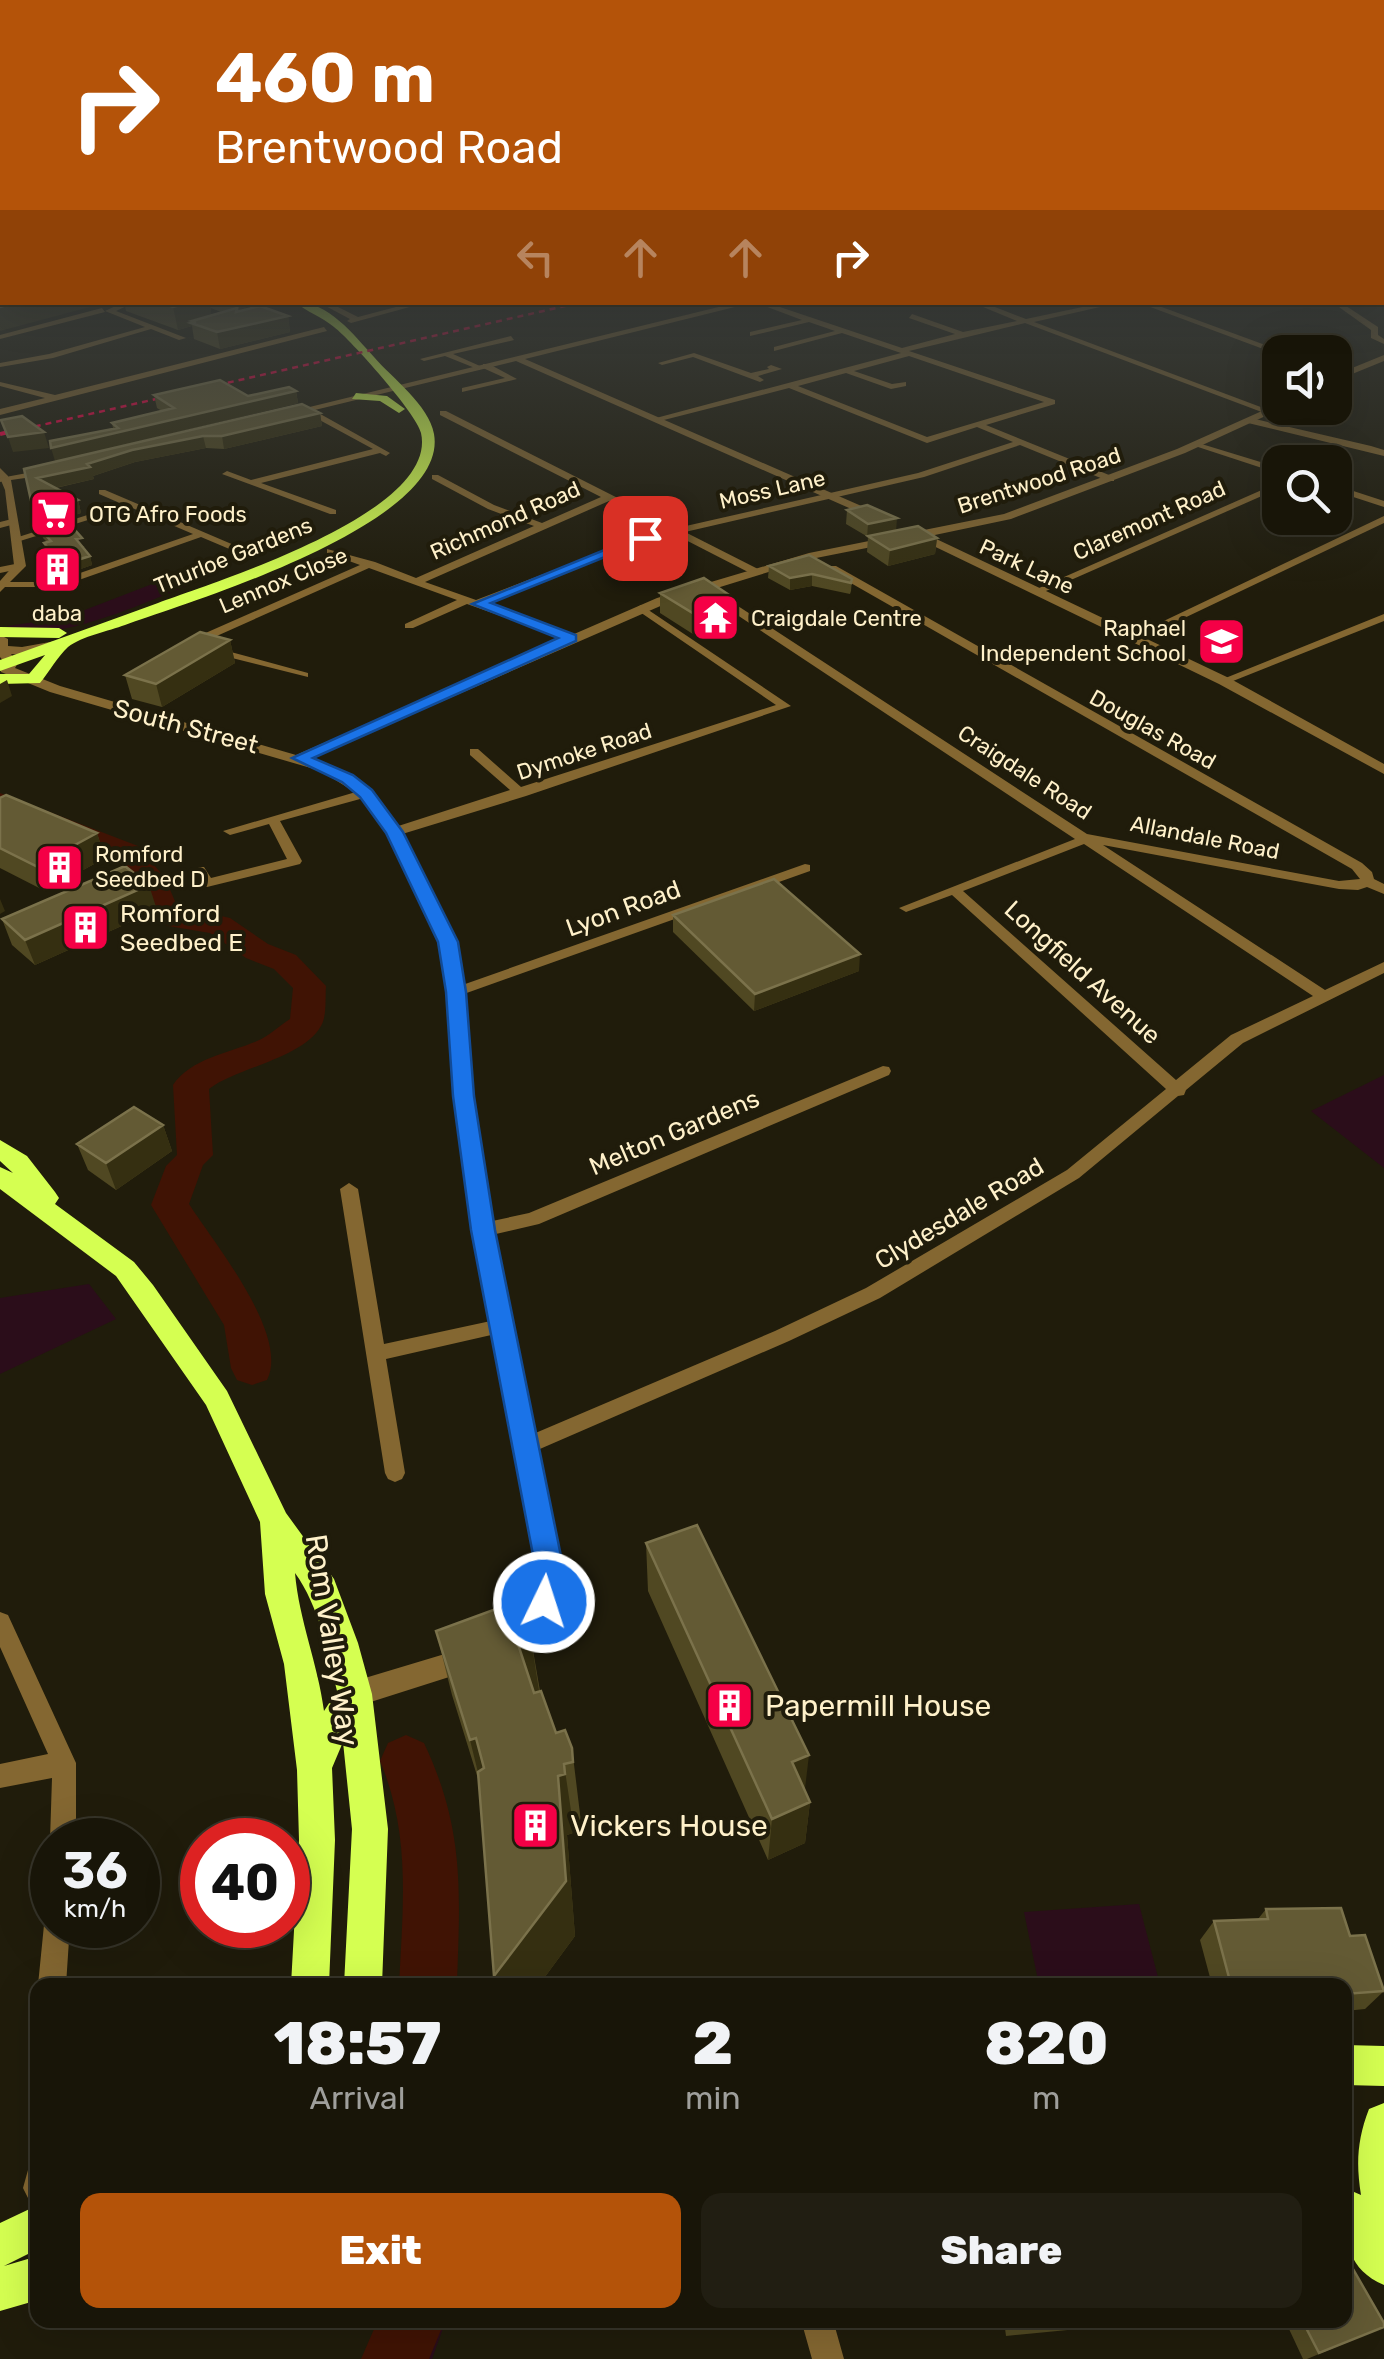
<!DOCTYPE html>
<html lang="en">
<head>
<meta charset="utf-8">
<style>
  :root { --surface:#181508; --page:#211e12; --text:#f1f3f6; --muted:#9f9f9c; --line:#363429; --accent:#b45309 }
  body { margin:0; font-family:Rubik,sans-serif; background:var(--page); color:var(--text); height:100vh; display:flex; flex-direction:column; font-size:38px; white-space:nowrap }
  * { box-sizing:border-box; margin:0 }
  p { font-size:32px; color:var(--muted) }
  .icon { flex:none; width:55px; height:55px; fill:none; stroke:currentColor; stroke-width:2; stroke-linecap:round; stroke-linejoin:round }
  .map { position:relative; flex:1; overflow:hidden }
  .drawer { position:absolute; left:30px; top:1978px; width:1322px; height:350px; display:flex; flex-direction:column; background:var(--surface); border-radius:20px; box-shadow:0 10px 40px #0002,0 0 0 2px var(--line) }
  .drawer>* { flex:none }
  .hud { position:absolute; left:0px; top:0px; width:1385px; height:305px; box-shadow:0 10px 40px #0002,0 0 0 2px var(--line); background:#b45309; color:#fff; overflow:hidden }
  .controls { position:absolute; left:1262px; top:335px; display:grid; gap:20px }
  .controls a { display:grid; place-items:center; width:90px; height:90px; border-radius:20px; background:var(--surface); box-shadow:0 10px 40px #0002,0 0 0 2px var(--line); font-size:50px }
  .speed { position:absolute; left:30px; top:1818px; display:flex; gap:20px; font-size:50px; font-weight:700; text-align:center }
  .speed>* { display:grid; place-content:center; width:130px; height:130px; border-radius:50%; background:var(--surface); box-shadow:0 10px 40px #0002,0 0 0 2px var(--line); line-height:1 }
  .speed small { font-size:25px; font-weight:400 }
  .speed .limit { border:15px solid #d22; background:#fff; color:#111 }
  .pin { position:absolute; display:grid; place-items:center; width:85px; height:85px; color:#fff; margin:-42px; border-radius:20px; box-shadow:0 5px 15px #0006 }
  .me { position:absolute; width:110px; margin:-55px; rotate:4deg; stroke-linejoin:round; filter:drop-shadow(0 0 8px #0008) }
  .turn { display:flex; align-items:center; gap:35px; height:210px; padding:0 50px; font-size:45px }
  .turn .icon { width:130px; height:130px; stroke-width:2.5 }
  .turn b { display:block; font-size:70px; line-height:85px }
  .lanes { display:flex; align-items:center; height:95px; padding:0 50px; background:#0003; justify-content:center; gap:50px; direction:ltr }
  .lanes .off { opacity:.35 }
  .eta { display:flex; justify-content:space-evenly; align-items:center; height:170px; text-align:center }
  .eta b { font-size:60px; font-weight:800; line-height:70px }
  .cta { display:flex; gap:20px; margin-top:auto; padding:20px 50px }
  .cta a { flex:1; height:115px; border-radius:20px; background:var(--accent); color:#fff; font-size:40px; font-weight:800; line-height:115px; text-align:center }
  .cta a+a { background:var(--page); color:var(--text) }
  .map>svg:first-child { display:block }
  .green { fill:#2b0d1a }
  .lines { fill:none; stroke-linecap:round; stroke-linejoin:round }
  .river { fill:#401304; fill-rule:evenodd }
  .minor { fill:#846731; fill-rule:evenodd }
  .tertiary { fill:#846731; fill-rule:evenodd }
  .primary { fill:#d5ff51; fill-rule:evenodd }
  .rail-far1 { stroke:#f50046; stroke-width:2.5; stroke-dasharray:6 5; stroke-linecap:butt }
  .rail { stroke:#f50046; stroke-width:4; stroke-dasharray:9 8; stroke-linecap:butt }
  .wall { fill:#504822; fill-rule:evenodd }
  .shaded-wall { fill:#352f11 }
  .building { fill:#635a34; stroke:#7b724b; stroke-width:2.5 }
  .route { fill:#1a73e8; stroke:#114b97; stroke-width:2.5 }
  .labels { text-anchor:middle; stroke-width:8; stroke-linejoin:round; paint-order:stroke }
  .far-street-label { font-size:22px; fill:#fff1ca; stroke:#201c0b }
  .far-poi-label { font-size:22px; fill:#fff1ca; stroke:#201c0b; text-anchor:start }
  .street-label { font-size:25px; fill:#fff1ca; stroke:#201c0b }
  .poi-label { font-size:25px; fill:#fff1ca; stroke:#201c0b; text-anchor:start }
  .near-street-label { font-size:30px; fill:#fff1ca; stroke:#201c0b }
  .near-poi-label { font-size:30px; fill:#fff1ca; stroke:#201c0b; text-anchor:start }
</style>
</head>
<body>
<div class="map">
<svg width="1384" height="2359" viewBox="0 0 1384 2359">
  <rect width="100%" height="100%" fill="#201c0b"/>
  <path class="green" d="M186,571L199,576L183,583L187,586C148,601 45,649 7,626L64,618Z
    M1384,1075V1168L1311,1111Z
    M89,1284L116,1319L0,1374V1298Z
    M1139,1904L1160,1985H1039L1024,1912Z
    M423,2320H446L432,2359H407Z"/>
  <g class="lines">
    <path class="river" d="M0,793L138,846L165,878L177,906L230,918L268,944L296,955L326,986C325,998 327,1016 321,1026C302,1059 238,1067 209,1089L213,1155L203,1165L189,1204C214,1243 290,1335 267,1380L252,1385L237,1380L231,1368L224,1325L151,1205L166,1166L177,1155L173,1085C191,1058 229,1053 257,1041C269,1036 279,1026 290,1019L293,988L274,969L246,958L210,933L168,926L153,919L136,880L118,858L0,811Z
      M406,1735L424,1743C465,1830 460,1892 457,1985H399C403,1907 411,1834 380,1761L388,1743Z
      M378,2320H445L429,2359H361Z"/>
    <path class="minor" d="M1382,262H1384V266H1382Z
      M1382,297H1384V301H1382Z
      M124,302L133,303L116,311L186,338L179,340L151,329L53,358L0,367V363L49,354L145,327L105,311Z
      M318,302H328L358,317L415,302H428L351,323L347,321L350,319Z
      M754,302H765L902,348L955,334L909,318L912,314L963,332L1017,321L971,302H982L1026,319L1106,302H1122L1034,322L1274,412L1267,414L1025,323L909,351L1055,400V404L986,425L1114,477V481H1108L1020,445L924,477L685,532L758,569V573H750L674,534L648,540L486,604L575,636L577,638L571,641L467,604L413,628H405V624L457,600L369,568L210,639V644L216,648L308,673V677L208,652L198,645L201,635L360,565L327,553V549L375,562L416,578L534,526L488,509L432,479V475H438L494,505L542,523L601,497L440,415V411H446L677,528L918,473L1013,442L977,427L927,443L789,388L656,422V418L901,353L842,333L774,351V347L835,331L809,322L750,336V332L802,320ZM909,356L1044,402L927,437L798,386L846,373L891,389L906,386V382L892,384L854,371ZM609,501L666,530L642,536L476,600L425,582Z
      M1137,302H1148L1284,352L1277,354Z
      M1332,302H1340L1378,327V335L1384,339V344L1371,338V330Z
      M102,308L105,312L0,339V335Z
      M324,327L327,331L0,415V409L45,398L0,386V382L55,395Z
      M1333,334V338L1320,340L1340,346L1328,352H1319L1328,347L1305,340Z
      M511,336L514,340L453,354L480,366V370L445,356L424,361L420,359Z
      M694,353L751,373L769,369L767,367L771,365L782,369L758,376L764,380L760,382L693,357L662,365L658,363Z
      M483,364H489L517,379L462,392V388L505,378L483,368Z
      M306,406L390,453L386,456L380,453L261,483L336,510V514H330L222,474L227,471L251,480L373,449L303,411Z
      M1251,418L1371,446L1384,450V456L1248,423Z
      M1195,442L1280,468V474L1195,446Z
      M0,468L8,476V480L0,482Z
      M1280,482V488L1039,594L1030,592Z
      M1335,485L1384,501V507L1335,491Z
      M99,490H105L255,554L246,556L201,537L59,587H0V583L3,582H54L193,534L130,507L20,541L12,539L122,504L99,494Z
      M1384,516V523L1138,640L1128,638Z
      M12,519L15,520V524L0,528V522Z
      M20,563L24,564V568L0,573V567Z
      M828,566H836L1362,863L1372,872L1374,879L1384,884V894L1367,887L1358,890L1339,889L1103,845L1325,990L1384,962V973L1243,1043L1186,1090L1184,1095L1178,1096L1079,1178L880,1298L789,1341L526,1455L519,1452L516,1446L519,1440L775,1331L866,1288L1067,1170L1166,1089L952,895L906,912L899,908L1075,839L710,597V593H718L1087,834L1339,881L1360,879L1352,869L828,570ZM1084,844L1313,996L1231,1035L1176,1080L963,891Z
      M641,605L791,706L526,796L399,835H389V829L510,790L470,755V749H478L521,787L776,705L637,610L636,608Z
      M1384,614V621L1228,683L1218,681Z
      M366,789L371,790V796L280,821L302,861L300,864L207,887L202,886L192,870L194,867H204L211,878L287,859L269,824L230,835L223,831Z
      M805,864L810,865V871L461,995H451L448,992L451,989Z
      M883,1066L889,1067L891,1071L889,1075L539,1224L483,1237L477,1235L474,1230L477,1225L483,1223L529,1213Z
      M349,1183L358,1189L384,1344L500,1319L507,1321L510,1326L507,1331L500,1333L386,1359L405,1473L402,1479L395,1482L388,1479L385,1473L340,1189Z
      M0,1612L8,1615L76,1763V1840H52V1845L50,1840L52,1778L0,1788V1764L48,1754L0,1647Z
      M52,1914V1925H70L66,1985H38L44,1925L48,1916Z
      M38,2166V2203L28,2198L23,2188L28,2170Z
      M801,2320H833L844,2359H812Z"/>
    <path class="tertiary" d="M739,302H755L525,359L882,515V519H874L516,361L286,417L281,414Z
      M1384,355V361L1335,381V375Z
      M1280,403L1283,408L1185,453L1011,519L930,536L1229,678L1384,764V774L1219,684L917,538L811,559L665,604L310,759L331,765L371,790L402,832L456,942L465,992L470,1079L493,1230L564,1576C554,1609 542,1640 507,1653L498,1650L494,1641L498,1632L515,1620L527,1605L538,1576L473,1230L452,1079L447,992L440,942L387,832L361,796L321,771L50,692L1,672L0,668L5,663L0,657V635L8,639V646L22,647L61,640V646L22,655L11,654L18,663L15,668L60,686L296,755L657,598L809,553L1004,514L1177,449Z
      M49,469L53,470V474L11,480L26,566L0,592V581L14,565L5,490L0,478Z
      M468,1647L477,1650L481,1659L477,1668L468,1671L355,1707L345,1703L342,1694L345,1685L355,1681Z"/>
    <path class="primary" d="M295,302C329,302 353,334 374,357C392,378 429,405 434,434C450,524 189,602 125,625C109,631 82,636 68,647C58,656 49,672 40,683L0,684V674H29L45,655L0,671V660C53,641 106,622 158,603C214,582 439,513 421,433C417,414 351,340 334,327C322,317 307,312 295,302Z
      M356,393L387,396L405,409L399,413L380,401L352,399Z
      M0,627L59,628L67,633L59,638L0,637Z
      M0,1140L27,1156L55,1192L59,1198L55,1204L134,1262L153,1285L227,1391L286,1513L334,1579L358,1643L372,1694L388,1829L382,1985H344L352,1829L343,1742L332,1768L335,1840L329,1985H291L299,1840L297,1770L284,1664L265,1594L260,1522L206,1405L116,1276L0,1189V1167L13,1173L0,1161ZM295,1573C319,1606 328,1652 337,1691L324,1711C318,1664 299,1620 295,1573Z
      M1345,2045L1384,2046V2086L1345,2085Z
      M1384,2103V2285C1340,2266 1345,2228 1345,2188L1361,2195C1356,2164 1357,2140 1369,2109Z
      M38,2205V2249L4,2266L38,2256V2300L0,2311V2223Z"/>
    <path class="rail-far1" d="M24,429L583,302"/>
    <path class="rail" d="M0,434L35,426"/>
  </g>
  <path class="wall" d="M124,302H247L245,309L288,316L290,332L220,349L194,339L192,326L178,330L126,311ZM211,308L221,312L211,315Z
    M296,391L298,403L55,461L113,428L112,423L162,411L157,408L154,395L248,396Z
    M320,413L322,426L224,449L206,448L135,462L93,476L94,479L56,488L78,500L81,513L38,527L24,469Z
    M847,510L896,531L937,538L935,554L888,566L867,552L868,537L846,524Z
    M40,529L85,547H83L90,556L92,565L58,577L44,558L41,549L46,548L44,543L47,542L43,538Z
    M769,566L852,579L851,591L850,594L812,586L790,590L768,578Z
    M660,593L735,599V620L696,636L660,613Z
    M230,640L235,663L162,707L132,699L125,675Z
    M0,798L97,833L105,858L45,891L0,868Z
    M157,910L35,965L12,945L2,919Z
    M673,915L859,971L754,1011L673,932Z
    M163,1125L172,1151L116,1190L88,1170L77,1144Z
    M646,1543L805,1790L810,1802L805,1843L768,1860L648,1591Z
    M436,1631L530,1633L540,1691L556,1733L572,1748L581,1822L573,1824V1833L567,1835L575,1936L539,1985H497L479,1782L452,1695Z
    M1266,1909L1350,1936L1384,1991L1365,2009L1345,2011V1985H1212L1200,1940L1214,1921L1258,1919Z
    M968,2320H1087L1088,2321L1078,2329L1006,2336L1004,2321L969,2324Z
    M1293,2320H1345L1384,2327L1307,2359H1303L1289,2329L1295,2325Z"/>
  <path class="shaded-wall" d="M17,302H101V304L0,331V307Z
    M192,302H210L212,321H192V326L178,330L173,307Z
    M238,302H247L241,320Z
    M237,308L240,324L288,316L290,332L220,349L217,332L236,312Z
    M296,391L298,403L55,461L51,448Z
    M320,413L322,426L224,449L222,436Z
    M44,432L49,448L13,452L8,437Z
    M203,436L206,448L135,462L93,476L94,479L41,491L37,478L132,450Z
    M78,500L81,513L38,527L34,514Z
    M897,518L896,532L867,538L868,524Z
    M937,538L935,554L888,566L890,550Z
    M90,556L92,565L58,577L55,567Z
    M812,574V586L790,590V578Z
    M735,599V620L696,636V615Z
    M230,640L235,663L162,707L156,684Z
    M7,680L12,696L0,703V684Z
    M97,833L105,858L45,891L36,866Z
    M149,885L157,910L35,965L25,940Z
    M0,899L5,911L0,914Z
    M860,954L859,971L754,1011L755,994Z
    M163,1125L172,1151L116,1190L106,1163Z
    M530,1633L540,1697L527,1702L516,1638Z
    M476,1738L490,1799L485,1801L470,1740Z
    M809,1755L804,1797L792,1762Z
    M564,1764L573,1824V1833L567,1835L575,1936L539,1985H497L494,1976L558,1776Z
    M810,1802L805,1843L768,1860L772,1819Z"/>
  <path class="building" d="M0,262H2V277L0,276Z
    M2,286V302H17L0,307V287Z
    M159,302H192L173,307Z
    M260,306L288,316L217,332L191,323L196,322L192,321L237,308L236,312Z
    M220,380L248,396L289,387L296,391L51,448L50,441L118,428L112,423L174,408L154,395Z
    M302,404L320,413L222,436H203L132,450L87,464L90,467L37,478L78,500L34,514L24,469Z
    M22,416L44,432L8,437L1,420Z
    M867,505L897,518L868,524L847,510Z
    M67,521L82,538L76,539L90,556L55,567L41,549L48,548L44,543L51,541L40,529Z
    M918,526L937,538L890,550L868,536Z
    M809,555L852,579L851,583L812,574L790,578L769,566Z
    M704,578L735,599L696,615L660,593Z
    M200,632L230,640L156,684L125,675Z
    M6,795L97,833L36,866L0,848V798Z
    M125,866L149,885L25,940L2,919Z
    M774,879L860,954L755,994L673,915Z
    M134,1107L163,1125L106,1163L77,1144Z
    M697,1525L809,1755L792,1762L810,1802L772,1819L646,1543Z
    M518,1601L530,1633L516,1638L534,1693L541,1691L556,1733L565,1730L572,1748L573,1762L564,1764L565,1774L558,1776L566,1881L494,1976L478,1772L484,1768L476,1738L470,1740L436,1631Z
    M1341,1908L1350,1936L1365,1935L1384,1991L1345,1994V1985H1231L1214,1921L1268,1919L1266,1909Z
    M1345,2255L1384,2323V2327L1319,2353L1303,2322L1305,2320H1345Z
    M1012,2320H1087L1088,2321L1014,2328Z"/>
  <linearGradient id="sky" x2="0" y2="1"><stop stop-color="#120f06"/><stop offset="0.44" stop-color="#3c403f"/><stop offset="1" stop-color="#3c403f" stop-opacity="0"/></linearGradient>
  <rect width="1384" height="592" fill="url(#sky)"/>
  <path class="route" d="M641,535L652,538L491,603L576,635V641L313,758L353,775L372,790L403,832L458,942L466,992L474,1096L495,1230L565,1576L554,1612L544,1616L533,1612L529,1602L537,1576L471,1230L453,1096L446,992L438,942L386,833L360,797L342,782L292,758L558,638L472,604Z"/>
  <defs>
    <symbol id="supermarket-square" viewBox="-11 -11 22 22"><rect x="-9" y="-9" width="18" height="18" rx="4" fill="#f50046" stroke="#201c0b"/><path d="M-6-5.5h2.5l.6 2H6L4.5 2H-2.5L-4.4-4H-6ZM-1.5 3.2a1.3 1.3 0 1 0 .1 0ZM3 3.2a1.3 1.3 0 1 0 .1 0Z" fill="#fff"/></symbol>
    <symbol id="building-square" viewBox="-11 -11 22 22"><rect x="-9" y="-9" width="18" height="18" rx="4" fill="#f50046" stroke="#201c0b"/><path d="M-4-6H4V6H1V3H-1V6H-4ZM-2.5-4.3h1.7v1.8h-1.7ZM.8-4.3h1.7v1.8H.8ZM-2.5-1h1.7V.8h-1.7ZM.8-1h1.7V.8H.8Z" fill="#fff"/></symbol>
    <symbol id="temple-square" viewBox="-11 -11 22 22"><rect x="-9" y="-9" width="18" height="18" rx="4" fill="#f50046" stroke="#201c0b"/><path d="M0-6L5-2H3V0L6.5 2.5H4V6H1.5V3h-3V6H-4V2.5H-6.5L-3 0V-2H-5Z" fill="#fff"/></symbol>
    <symbol id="school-square" viewBox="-11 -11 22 22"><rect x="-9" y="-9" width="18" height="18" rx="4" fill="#f50046" stroke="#201c0b"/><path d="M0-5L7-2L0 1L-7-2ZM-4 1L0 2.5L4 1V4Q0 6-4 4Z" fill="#fff"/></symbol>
  </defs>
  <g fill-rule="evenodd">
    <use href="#supermarket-square" x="26" y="486" width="55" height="55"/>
    <use href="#building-square" x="30" y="542" width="55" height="55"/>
    <use href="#temple-square" x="688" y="590" width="55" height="55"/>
    <use href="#school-square" x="1194" y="614" width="55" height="55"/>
    <use href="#building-square" x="32" y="840" width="55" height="55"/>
    <use href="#building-square" x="58" y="900" width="55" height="55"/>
    <use href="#building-square" x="702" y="1678" width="55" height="55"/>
    <use href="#building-square" x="508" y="1798" width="55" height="55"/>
  </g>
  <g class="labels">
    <g class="far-street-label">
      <text transform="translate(1039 480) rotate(-18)" y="8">Brentwood Road</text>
      <text transform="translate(772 489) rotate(-13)" y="8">Moss Lane</text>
      <text transform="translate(505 520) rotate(-24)" y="8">Richmond Road</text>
      <text transform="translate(1149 520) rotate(-24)" y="8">Claremont Road</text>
      <text transform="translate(233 555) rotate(-22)" y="8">Thurloe Gardens</text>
      <text transform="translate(1027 566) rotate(25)" y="8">Park Lane</text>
      <text transform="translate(283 580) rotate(-23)" y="8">Lennox Close</text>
      <text transform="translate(1153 729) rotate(29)" y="8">Douglas Road</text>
      <text transform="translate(584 751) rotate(-18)" y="8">Dymoke Road</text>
      <text transform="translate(1025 772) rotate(33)" y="8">Craigdale Road</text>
      <text transform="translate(1205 837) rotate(11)" y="8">Allandale Road</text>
    </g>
    <g class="far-poi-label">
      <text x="89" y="522">OTG Afro Foods</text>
      <text x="57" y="621" text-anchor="middle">daba</text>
      <text x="751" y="626">Craigdale Centre</text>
      <text x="1186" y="636" text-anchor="end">Raphael<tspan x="1186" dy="25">Independent School</tspan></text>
      <text x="95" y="862">Romford<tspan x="95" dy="25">Seedbed D</tspan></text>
    </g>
    <g class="street-label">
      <text transform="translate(186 726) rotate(15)" y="9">South Street</text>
      <text transform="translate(623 908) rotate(-20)" y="9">Lyon Road</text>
      <text transform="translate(1083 972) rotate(42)" y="9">Longfield Avenue</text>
      <text transform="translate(674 1132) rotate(-23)" y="9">Melton Gardens</text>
      <text transform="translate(959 1213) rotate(-31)" y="9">Clydesdale Road</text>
    </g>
    <g class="poi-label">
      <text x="120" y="922">Romford<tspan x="120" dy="29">Seedbed E</tspan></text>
    </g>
    <g class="near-street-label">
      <text transform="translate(332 1640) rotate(81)" y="10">Rom Valley Way</text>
    </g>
    <g class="near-poi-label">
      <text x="765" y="1716">Papermill House</text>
      <text x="570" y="1836">Vickers House</text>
    </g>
  </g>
</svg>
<div class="controls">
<a><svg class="icon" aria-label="sound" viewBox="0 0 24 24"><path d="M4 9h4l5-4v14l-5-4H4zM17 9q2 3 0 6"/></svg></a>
<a><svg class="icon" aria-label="search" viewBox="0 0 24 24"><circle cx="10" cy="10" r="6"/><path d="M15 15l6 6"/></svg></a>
</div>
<div class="speed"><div>36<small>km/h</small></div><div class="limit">40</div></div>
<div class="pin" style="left:645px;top:538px;background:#d93025"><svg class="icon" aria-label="arrive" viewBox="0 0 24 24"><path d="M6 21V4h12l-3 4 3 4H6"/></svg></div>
<svg class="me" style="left:544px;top:1602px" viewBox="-20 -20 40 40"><circle r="17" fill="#1a73e8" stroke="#fff" stroke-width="3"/><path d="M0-11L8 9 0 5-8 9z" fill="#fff"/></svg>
<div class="hud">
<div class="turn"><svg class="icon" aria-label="right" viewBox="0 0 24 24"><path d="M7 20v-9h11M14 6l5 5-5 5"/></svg><div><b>460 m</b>Brentwood Road</div></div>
<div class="lanes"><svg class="icon off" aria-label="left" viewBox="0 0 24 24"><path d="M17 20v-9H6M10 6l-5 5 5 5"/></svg><svg class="icon off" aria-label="ahead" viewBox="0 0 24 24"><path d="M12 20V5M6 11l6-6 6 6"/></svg><svg class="icon off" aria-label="ahead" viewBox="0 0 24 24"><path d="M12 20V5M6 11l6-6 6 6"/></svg><svg class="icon" aria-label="right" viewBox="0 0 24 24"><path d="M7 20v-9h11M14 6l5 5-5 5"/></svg></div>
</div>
<section class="drawer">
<div class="eta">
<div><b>18:57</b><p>Arrival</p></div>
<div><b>2</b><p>min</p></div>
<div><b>820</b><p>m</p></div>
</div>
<div class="cta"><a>Exit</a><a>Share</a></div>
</section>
</div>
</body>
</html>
